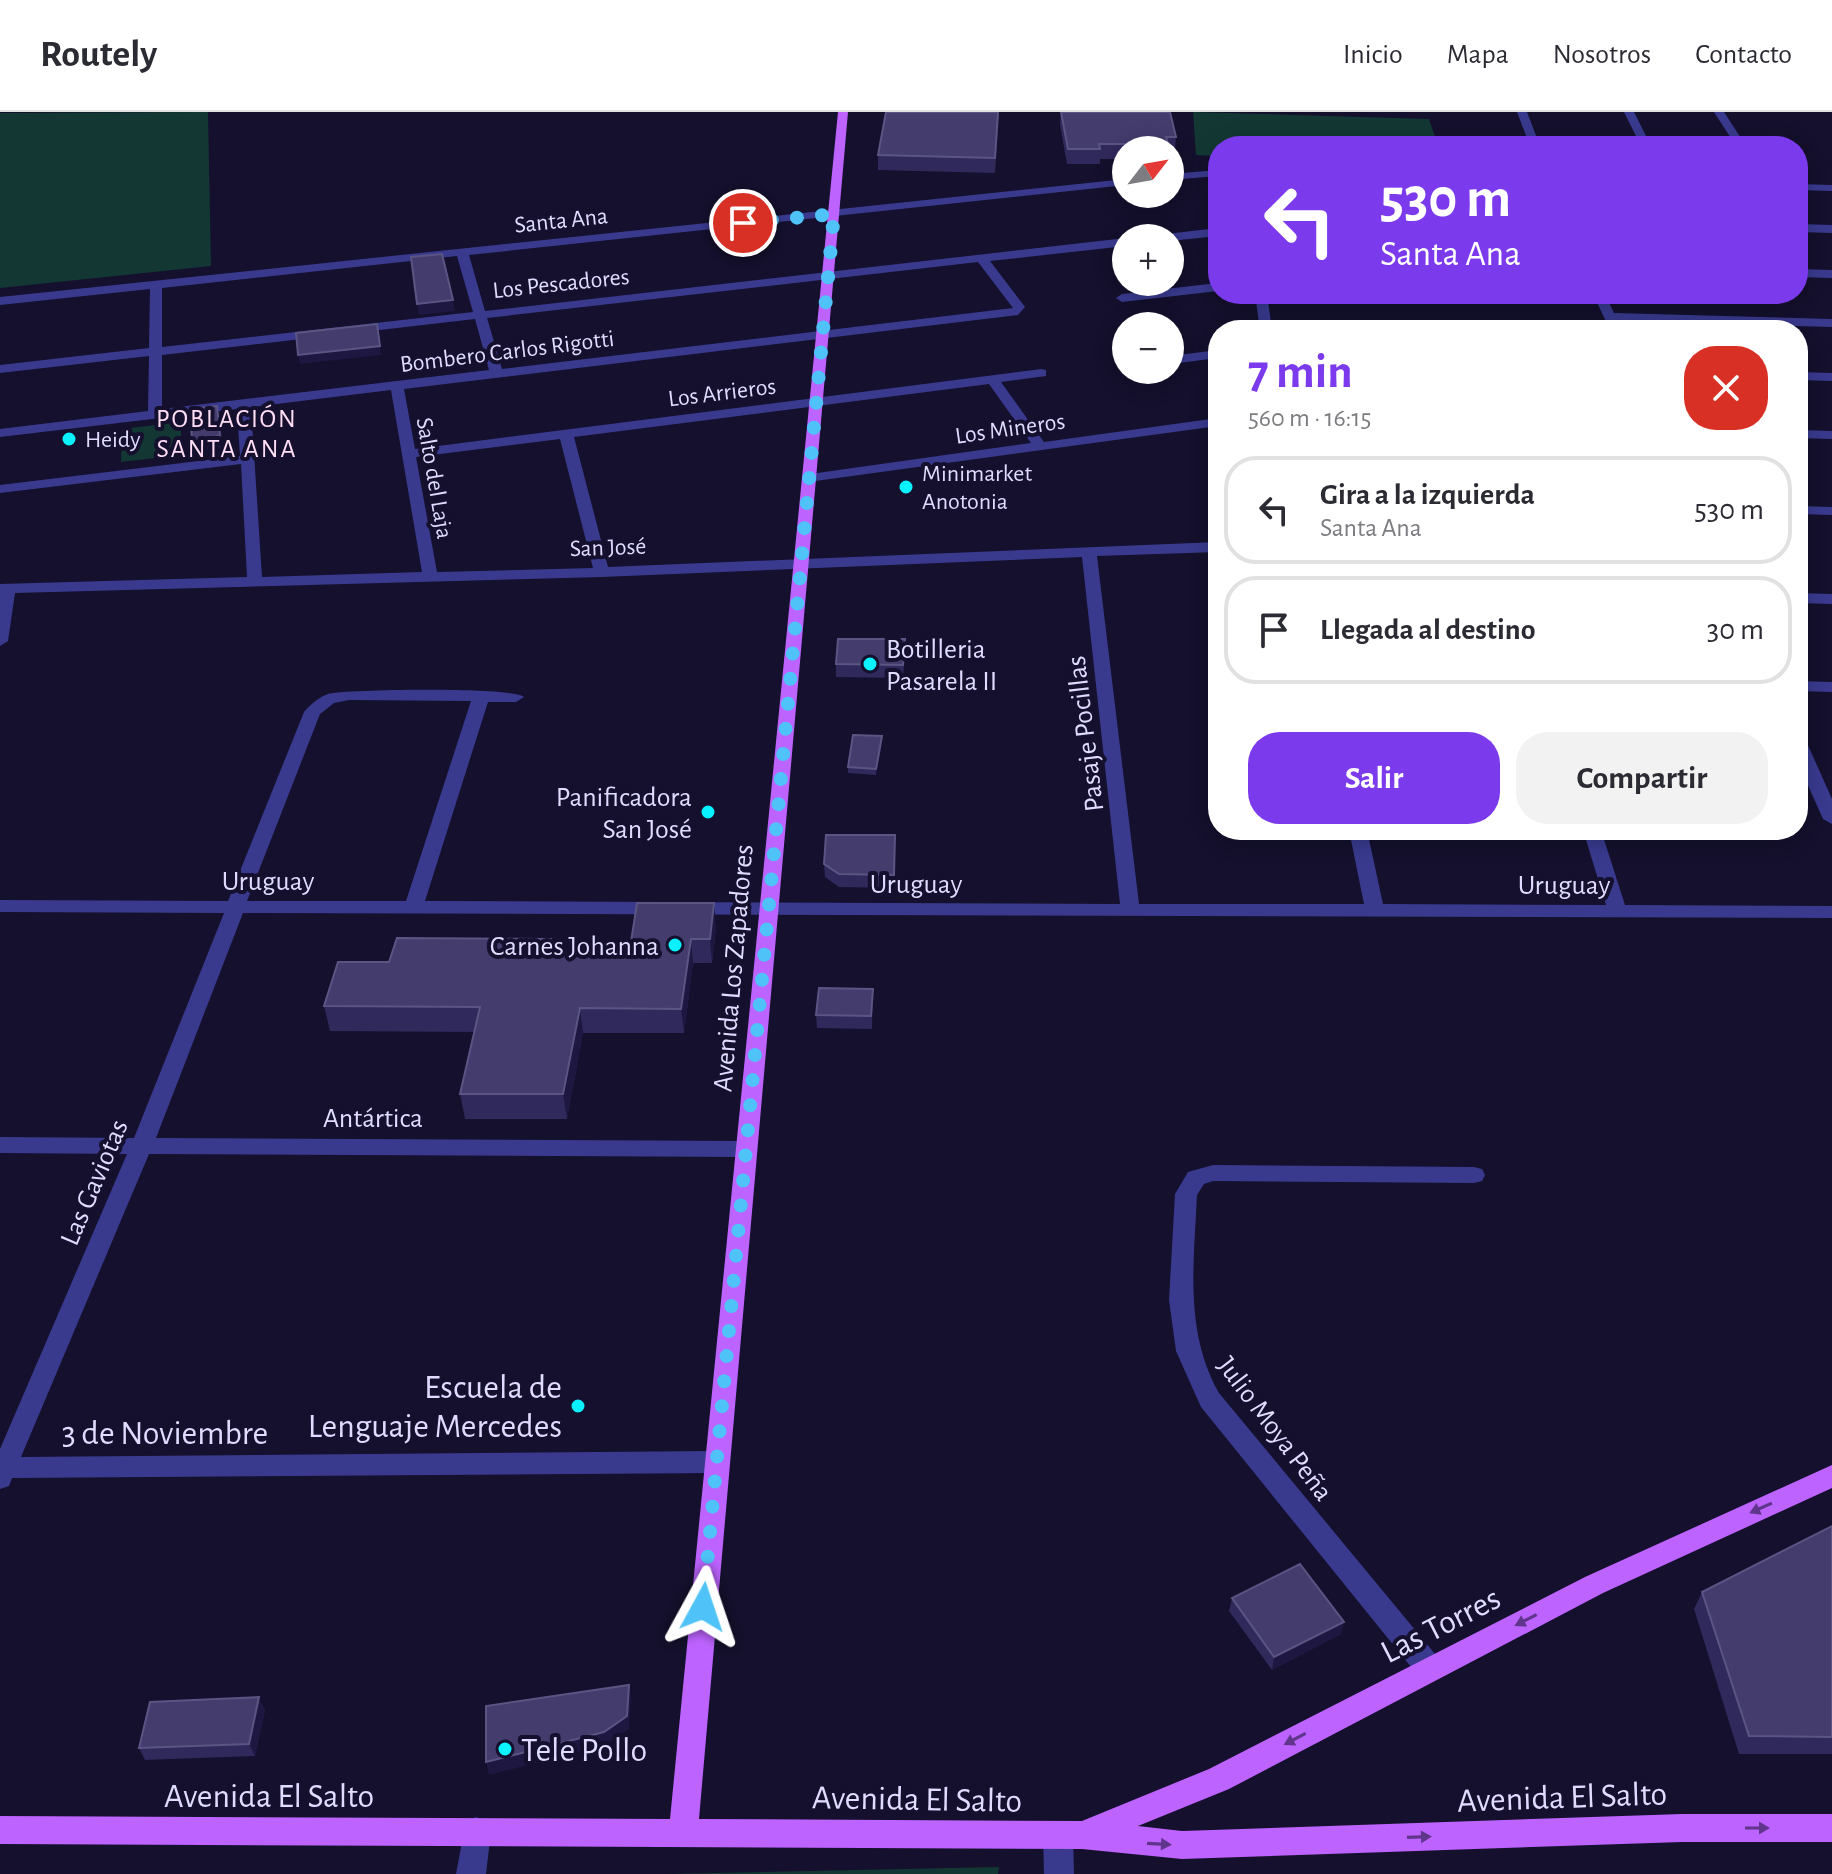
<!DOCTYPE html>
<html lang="es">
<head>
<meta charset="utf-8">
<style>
  :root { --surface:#fff; --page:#f2f2f3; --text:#2b2b33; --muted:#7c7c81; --line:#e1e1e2; --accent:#7c3aed }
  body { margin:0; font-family:"Alegreya Sans",sans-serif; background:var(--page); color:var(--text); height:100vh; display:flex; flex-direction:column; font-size:30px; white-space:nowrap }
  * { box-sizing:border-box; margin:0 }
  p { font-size:26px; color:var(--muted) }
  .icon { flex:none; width:44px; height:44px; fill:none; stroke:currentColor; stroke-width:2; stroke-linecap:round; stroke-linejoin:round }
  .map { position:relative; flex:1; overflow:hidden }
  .panel { position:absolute; left:1208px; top:208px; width:600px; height:520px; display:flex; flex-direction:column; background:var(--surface); border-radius:32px; box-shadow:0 4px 20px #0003 }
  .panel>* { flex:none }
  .hud { position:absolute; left:1208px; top:24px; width:600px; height:168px; border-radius:32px; box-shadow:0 4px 20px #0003; background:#7c3aed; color:#fff; overflow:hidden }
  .needle { width:52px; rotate:59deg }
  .tools { position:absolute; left:1112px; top:24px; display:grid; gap:16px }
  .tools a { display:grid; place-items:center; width:72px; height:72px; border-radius:50%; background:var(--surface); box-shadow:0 4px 20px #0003; font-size:40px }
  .pin { position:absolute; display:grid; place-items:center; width:68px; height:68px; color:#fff; margin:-34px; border:4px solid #fff; border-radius:50%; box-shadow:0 2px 8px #0007 }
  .me { position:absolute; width:88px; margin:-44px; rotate:5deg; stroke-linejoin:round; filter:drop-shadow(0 0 6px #0008) }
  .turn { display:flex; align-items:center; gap:28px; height:168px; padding:0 40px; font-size:36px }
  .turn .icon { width:104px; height:104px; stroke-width:2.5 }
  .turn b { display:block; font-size:56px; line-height:68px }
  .round { display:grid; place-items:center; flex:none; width:84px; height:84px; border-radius:32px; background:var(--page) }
  .head { display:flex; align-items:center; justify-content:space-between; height:136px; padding:0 40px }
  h1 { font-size:48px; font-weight:600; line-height:60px; color:var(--accent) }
  .action { display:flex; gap:16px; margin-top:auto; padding:16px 40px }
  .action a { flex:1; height:92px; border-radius:32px; background:var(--accent); color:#fff; font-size:32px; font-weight:600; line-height:92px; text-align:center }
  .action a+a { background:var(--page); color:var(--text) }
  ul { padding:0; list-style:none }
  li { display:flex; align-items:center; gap:24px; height:108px; margin:0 16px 12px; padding:0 24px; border:4px solid var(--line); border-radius:32px }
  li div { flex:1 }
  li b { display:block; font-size:30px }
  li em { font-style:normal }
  header { display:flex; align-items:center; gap:48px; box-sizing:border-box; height:112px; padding:0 40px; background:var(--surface); border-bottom:2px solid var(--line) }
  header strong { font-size:38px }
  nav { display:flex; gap:44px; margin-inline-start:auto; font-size:28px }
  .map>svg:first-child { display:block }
  .green { fill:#133834 }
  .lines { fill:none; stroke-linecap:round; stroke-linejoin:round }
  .minor { fill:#393a8e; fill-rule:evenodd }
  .major { fill:#bd63ff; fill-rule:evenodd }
  .wall { fill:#30295b }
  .shaded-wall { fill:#1d1741 }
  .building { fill:#433c6d; stroke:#5b5584; stroke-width:2 }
  .oneway { fill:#60358c }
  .route { stroke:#4fc3f7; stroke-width:14; stroke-dasharray:0 25.2 }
  .poi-dot { fill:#08f3ff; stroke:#14102d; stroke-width:3 }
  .labels { text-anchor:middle; stroke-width:8; stroke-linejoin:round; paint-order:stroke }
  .far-street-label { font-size:24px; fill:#dfdcff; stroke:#14102d }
  .far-poi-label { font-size:24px; fill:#dfdcff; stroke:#14102d; text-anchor:start }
  .far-neighbourhood-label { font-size:26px; letter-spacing:2px; fill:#ffdef5; stroke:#14102d }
  .poi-label { font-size:28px; fill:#dfdcff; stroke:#14102d; text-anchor:end }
  .street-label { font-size:28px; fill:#dfdcff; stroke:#14102d }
  .near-poi-label { font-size:34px; fill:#dfdcff; stroke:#14102d; text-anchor:end }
  .near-street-label { font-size:34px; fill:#dfdcff; stroke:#14102d }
</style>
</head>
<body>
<header>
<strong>Routely</strong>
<nav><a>Inicio</a><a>Mapa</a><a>Nosotros</a><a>Contacto</a></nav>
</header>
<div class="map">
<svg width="1832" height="1762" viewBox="0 0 1832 1762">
  <rect width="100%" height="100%" fill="#14102d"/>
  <path class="green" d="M208,0L211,154L0,176V1Z
    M1193,0L1429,7L1438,34H1218V44L1196,43Z
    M181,310V343L121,350L122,317Z
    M999,1755L998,1762H666Z"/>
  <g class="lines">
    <path class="minor" d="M1517,0H1527L1540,34H1530Z
      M1624,0H1634L1651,34H1641Z
      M1714,0H1724L1746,34H1736Z
      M1218,58V64L1170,68V62Z
      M1126,67V73L469,143L485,199L1126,126V134L990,149L1025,195L1018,203L404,277L415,337L1041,257L1046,258V264L1001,270L1044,330L1218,306V314L808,370L803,369V363L1031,331L989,272L574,325L608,455L1218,430V440L1097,444L1139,792H1364L1349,718H1367L1383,792L1606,793L1583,718H1601L1625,793L1832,794V806L243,801L156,1026L745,1029L753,1031L756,1037L753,1043L745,1045L149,1042L21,1345L715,1339L724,1343L728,1350L724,1357L715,1361L12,1366L9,1374L0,1377V1337L127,1042L0,1041V1025L134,1026L224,801L0,800V788L228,789L304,600C310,593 319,585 328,582C350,577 514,575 524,585L516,590H488L425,789L1120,792L1082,445L602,465L15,481L8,529L0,534V472L247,465L241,352L0,381V373L240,344L237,297L0,325V317L148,299L149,244L0,261V253L149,236L150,177L0,193V185ZM457,144L473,200L162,235V176ZM978,150L1013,196L502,257L487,206ZM475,207L489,258L162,297V243ZM391,278L422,460L262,465L251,295ZM560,327L593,456L437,460L416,345ZM349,588L471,589L406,789H247L320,602L334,591Z
      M1798,72L1832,73V79L1798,78Z
      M1798,112L1832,113V121L1798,120Z
      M1218,116V124L1170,129V126H1160L1166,122Z
      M1798,157L1832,158V166L1798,165Z
      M1218,171V179L1122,190L1116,186L1122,182Z
      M1255,182H1267L1272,218H1260Z
      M1593,182H1605L1614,201L1832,207V215L1617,209L1618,218H1610Z
      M1218,238V246L1170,252V244Z
      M1798,260L1832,261V269L1798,268Z
      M1798,318L1832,319V327L1798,326Z
      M1798,394L1832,395V403L1798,402Z
      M1798,481L1832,482V492L1798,491Z
      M1798,569L1832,570V580L1798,579Z
      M1798,626L1807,631L1832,687V712L1823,707L1798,651Z
      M1213,1053L1474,1055L1482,1057L1485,1063L1482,1069L1474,1071L1213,1069L1204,1072L1197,1083C1194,1151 1184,1219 1219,1281L1440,1548L1444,1557L1440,1566L1430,1570L1420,1566L1201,1295L1176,1239L1169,1188L1175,1082L1188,1060Z
      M476,1705L486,1709L491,1719L486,1762H456L466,1709Z
      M1058,1709L1068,1713L1073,1723L1074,1762H1044L1043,1723L1048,1713Z"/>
    <path class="major" d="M838,0H848L699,1707L1082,1709L1209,1657L1585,1465L1832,1353V1376L1603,1481L1229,1677L1138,1714L1182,1719L1682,1702H1832V1730H1682L1182,1747L1082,1737L0,1732V1704L670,1707Z"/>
  </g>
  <path class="wall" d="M886,0H999L995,61L878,58V43Z
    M1061,0L1176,25L1175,39H1170V38H1126V47H1100V52H1067L1060,13Z
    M905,540L903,566L836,565V552Z
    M882,631L876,663L848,661V655Z
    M895,723L894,776L839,775L825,765L824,752Z
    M716,815L712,851H693L684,921H583L567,1007H465L460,982L475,920L330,919L324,894L389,850L554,842L629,843Z
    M873,877L872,917L817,916L816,903Z
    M1832,1414V1642H1739L1694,1497L1702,1480Z
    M1232,1486L1341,1522L1272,1558L1229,1499Z
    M265,1598L255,1644L145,1648L139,1636Z"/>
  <path class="shaded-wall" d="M453,188L455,199L419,203L417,192Z
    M377,212L381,243L300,252L298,243Z
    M217,294L220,305L223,336L195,339L192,328Z
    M882,624V631L876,663V657Z
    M714,791L716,815L712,851L710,827Z
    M551,827L555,851L548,842Z
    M691,827L693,851L684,921L681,897Z
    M580,896L583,921L567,1007L563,982Z
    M1344,1510L1341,1522L1272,1558L1274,1545Z
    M629,1573L631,1585L629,1617L606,1633L489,1663L486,1650Z
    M259,1585L265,1598L255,1644L249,1632Z"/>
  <path class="building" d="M886,0H998L995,46L878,43Z
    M1061,0H1170L1176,25H1166L1168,32H1099L1100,37H1068Z
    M442,142L453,188L417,192L411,145Z
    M377,212L380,234L298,243L296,221Z
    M217,294L220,324L192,328L190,297Z
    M838,527H905L903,553L836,552Z
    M853,623L882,624L876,657L848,655Z
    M826,723H895L894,763L839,762L824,752Z
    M637,791H714L710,827H691L681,897L580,896L563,982H460L480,895L324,894L338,850H389L397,826L551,827L548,842L629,843Z
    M819,876L873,877L871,904L816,903Z
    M1832,1414V1625L1749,1624L1702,1480Z
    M1300,1452L1344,1510L1274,1545L1232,1486Z
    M629,1573L627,1604L604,1620L486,1650V1594Z
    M259,1585L249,1632L139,1636L150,1590Z"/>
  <defs><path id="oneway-solid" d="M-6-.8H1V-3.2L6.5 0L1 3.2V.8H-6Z" transform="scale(2)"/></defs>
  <g class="oneway">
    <use href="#oneway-solid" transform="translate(1761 1396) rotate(156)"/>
    <use href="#oneway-solid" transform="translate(1526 1508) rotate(153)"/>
    <use href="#oneway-solid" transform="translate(1295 1627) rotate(152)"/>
    <use href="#oneway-solid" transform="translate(1757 1716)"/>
    <use href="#oneway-solid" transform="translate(1419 1725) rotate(-2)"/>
    <use href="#oneway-solid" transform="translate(1159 1732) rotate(3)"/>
  </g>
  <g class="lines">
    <path class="route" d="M703,1495L834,102L743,111"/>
  </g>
  <g class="poi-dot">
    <circle cx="69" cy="327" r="8"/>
    <circle cx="906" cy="375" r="8"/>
    <circle cx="870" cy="552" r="8"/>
    <circle cx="708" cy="700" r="8"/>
    <circle cx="675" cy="833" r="8"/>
    <circle cx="578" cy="1294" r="8"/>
    <circle cx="505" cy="1637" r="8"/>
  </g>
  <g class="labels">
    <g class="far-street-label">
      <text transform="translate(561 108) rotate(-6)" y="8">Santa Ana</text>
      <text transform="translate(561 171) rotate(-6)" y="8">Los Pescadores</text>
      <text transform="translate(507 239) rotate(-7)" y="8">Bombero Carlos Rigotti</text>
      <text transform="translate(722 280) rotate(-7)" y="8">Los Arrieros</text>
      <text transform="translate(1010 316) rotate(-8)" y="8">Los Mineros</text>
      <text transform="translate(435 366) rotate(80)" y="8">Salto del Laja</text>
      <text transform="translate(608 435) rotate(-2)" y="8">San José</text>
    </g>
    <g class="far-poi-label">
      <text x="85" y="335">Heidy</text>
      <text x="922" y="369">Minimarket<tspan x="922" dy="28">Anotonia</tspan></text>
    </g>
    <g class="far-neighbourhood-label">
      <text x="227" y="315">POBLACIÓN<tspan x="227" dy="30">SANTA ANA</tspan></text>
    </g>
    <g class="poi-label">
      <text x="886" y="546" text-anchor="start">Botilleria<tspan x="886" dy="32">Pasarela II</tspan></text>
      <text x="692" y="694">Panificadora<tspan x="692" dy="32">San José</tspan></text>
      <text x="659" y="843">Carnes Johanna</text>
    </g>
    <g class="street-label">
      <text transform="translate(1084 622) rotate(-97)" y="10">Pasaje Pocillas</text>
      <text x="268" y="778">Uruguay</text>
      <text x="916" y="781">Uruguay</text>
      <text x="1564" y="782">Uruguay</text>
      <text transform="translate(732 856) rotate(-85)" y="10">Avenida Los Zapadores</text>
      <text x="373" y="1015">Antártica</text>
      <text transform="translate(93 1070) rotate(-67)" y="10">Las Gaviotas</text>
      <text transform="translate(1276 1316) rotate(53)" y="10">Julio Moya Peña</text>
    </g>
    <g class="near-poi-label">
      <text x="562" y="1286">Escuela de<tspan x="562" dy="39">Lenguaje Mercedes</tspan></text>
      <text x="521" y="1649" text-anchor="start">Tele Pollo</text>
    </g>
    <g class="near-street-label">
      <text x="165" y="1332">3 de Noviembre</text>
      <text transform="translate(1440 1512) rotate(-27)" y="12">Las Torres</text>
      <text x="269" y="1695">Avenida El Salto</text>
      <text transform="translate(1562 1684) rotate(-2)" y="12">Avenida El Salto</text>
      <text transform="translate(917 1686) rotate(1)" y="12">Avenida El Salto</text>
    </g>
  </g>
</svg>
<div class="tools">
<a><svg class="needle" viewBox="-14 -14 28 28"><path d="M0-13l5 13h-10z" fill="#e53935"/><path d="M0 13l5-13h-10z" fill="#7c7c81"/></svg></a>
<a>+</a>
<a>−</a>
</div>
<div class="pin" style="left:743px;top:111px;background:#d93025"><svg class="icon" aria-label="arrive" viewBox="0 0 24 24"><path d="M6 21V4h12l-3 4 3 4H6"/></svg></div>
<svg class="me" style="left:703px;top:1495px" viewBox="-20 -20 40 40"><path d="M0-17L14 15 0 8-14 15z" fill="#4fc3f7" stroke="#fff" stroke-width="4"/></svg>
<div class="hud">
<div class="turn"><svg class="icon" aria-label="left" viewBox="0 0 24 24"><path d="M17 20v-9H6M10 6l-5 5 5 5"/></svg><div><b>530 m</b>Santa Ana</div></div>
</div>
<section class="panel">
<div class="head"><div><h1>7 min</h1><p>560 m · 16:15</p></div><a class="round" style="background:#d93025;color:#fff"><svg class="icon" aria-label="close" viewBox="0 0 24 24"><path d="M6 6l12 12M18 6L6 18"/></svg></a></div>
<ul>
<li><svg class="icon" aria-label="left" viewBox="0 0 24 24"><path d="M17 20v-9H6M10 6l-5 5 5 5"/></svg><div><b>Gira a la izquierda</b><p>Santa Ana</p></div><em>530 m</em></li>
<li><svg class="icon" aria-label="arrive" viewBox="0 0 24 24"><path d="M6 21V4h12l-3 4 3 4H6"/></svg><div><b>Llegada al destino</b></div><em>30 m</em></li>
</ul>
<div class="action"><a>Salir</a><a>Compartir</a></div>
</section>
</div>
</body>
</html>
